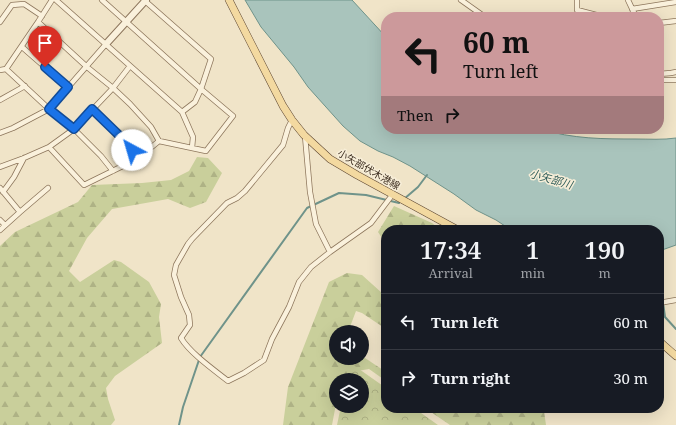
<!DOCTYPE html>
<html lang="en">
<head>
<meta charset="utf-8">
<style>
  :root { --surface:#171b24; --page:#242831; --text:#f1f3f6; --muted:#9ea1a6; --line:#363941 }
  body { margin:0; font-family:"Noto Serif","Noto Sans JP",serif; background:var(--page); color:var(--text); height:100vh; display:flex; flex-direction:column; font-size:15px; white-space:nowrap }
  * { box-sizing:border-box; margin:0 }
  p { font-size:13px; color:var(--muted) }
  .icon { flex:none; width:22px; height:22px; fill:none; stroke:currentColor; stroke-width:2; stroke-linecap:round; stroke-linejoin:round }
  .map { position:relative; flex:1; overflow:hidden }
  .sheet { position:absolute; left:381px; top:225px; width:283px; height:188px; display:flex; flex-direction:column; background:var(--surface); border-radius:16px; box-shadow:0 4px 16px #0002 }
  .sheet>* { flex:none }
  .banner { position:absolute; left:381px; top:12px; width:283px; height:122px; border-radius:16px; box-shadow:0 4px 16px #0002; background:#cc999b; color:#111; overflow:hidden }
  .fabs { position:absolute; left:329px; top:325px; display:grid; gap:8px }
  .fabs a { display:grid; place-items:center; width:40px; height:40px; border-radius:50%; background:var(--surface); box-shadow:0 4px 16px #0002; font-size:20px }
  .pin { position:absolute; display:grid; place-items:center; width:34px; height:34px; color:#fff; margin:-41px -17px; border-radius:50% 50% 50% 0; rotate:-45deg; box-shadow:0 0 4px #0007 }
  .pin .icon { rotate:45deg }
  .me { position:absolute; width:44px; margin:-22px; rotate:321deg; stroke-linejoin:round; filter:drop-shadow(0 0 3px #0008) }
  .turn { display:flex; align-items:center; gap:14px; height:84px; padding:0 16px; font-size:18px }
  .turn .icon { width:52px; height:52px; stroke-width:2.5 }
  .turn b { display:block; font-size:28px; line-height:34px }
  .then { display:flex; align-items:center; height:38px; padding:0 16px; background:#0003; gap:8px; font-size:15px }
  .eta { display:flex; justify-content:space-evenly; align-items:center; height:68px; text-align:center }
  .eta b { font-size:24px; font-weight:600; line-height:28px }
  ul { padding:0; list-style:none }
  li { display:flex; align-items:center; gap:12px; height:56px; padding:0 16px; border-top:1px solid var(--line) }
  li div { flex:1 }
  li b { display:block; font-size:15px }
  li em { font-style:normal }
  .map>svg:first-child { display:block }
  .forest { fill:url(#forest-firs) }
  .park { fill:url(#park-crowns) }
  .water { fill:#a9c4bc; stroke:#6f938a }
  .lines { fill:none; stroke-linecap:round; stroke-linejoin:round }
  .stream { stroke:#6f938a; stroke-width:2 }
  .minor-casing { stroke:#8d765c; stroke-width:6 }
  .tertiary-casing { stroke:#8d765c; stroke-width:8 }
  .primary-casing { stroke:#5b4430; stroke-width:8 }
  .minor { stroke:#faf1dc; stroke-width:4.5 }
  .tertiary { stroke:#faf1dc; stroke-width:6 }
  .primary { stroke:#f3d9a0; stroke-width:7 }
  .route-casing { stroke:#114b97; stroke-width:10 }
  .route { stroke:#1a73e8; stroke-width:7 }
  .labels { text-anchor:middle; stroke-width:3; stroke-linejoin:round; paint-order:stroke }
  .street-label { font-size:10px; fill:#3d2e20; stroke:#f7eed8 }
  .water-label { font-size:11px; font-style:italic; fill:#2f5d5a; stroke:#f7eed8 }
</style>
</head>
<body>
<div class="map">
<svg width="676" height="425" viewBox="0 0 676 425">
  <defs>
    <pattern id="forest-firs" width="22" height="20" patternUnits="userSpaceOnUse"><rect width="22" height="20" fill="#c9cf9b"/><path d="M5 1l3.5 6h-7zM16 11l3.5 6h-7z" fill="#aeb285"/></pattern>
    <pattern id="park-crowns" width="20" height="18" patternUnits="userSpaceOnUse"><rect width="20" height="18" fill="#c9cf9b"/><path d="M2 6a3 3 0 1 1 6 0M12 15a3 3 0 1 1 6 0" fill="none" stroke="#aeb285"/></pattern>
  </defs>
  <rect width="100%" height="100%" fill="#f0e4c8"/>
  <path class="forest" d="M197,157L208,158L222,173L206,202L190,208L168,199L112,209L87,238L69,271L80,282L114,260L121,262L149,282L161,304L159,317L162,343L115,376L106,388L108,399L115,420L111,425H0V246L15,232L78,202L92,185L142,183L171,180L189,171Z
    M394,206L432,223L441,230H386V244L378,232Z
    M347,273L362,275L382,293L386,292V329L362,313L356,311L348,332H336V358H362V356L386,372V381L369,369L352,372L341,377V380H336V404L332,425H283L288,387L329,282Z
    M425,408H441L444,410L455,411L459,408H545L544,411L546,425H450Z"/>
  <path class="park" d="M349,362L386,388V408H414L438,425H337L341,406H362V380H346Z"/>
  <path class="water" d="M245,0H352L386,37V129H541C572,139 604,139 636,139C649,139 663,140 676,138V245L662,250L661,252L659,253V230H511L496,220L476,210L454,194L410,166L393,157L378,151L360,141L343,126L308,87L294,67L261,27Z"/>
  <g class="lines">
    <path class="stream" d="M404,199L418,187L427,175
      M661,250L660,281L665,317L676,329
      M179,425L183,407L200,357L307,208L339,193L366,195L399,203L400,201"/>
    <defs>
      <path id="minor" d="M56,0L182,112L193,137L192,148
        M102,0L201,89L211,59L144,0
        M461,0L485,17
        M577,0V10L604,17
        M628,0L636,17
        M632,9L676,2
        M0,22L12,5L24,4L42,16
        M38,22L87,67L113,88L130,104L151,127L159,141
        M659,23L676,21
        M22,47L68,87
        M6,69L49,109L74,129L101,156L113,171
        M0,70L6,69L38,22L52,0
        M659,74L671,73L676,72
        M659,80H676
        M0,100L25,86
        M93,109L126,142L137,159
        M292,120L288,128L283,145L245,191L237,198L227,203L192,239L188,244L176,265L174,275L181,297L189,315L190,325L181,338C190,353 214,370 228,381L244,373L264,360L272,339L289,307L299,282L311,267L330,252L371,223L393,194
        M0,133L13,128L49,109L106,44
        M305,136L310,192L316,224L330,252
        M49,147L74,129L113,88L130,66
        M0,167L24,158L49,147L84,185L137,159L159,141L206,151L233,116L201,89L195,102L182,112
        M0,188L20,212L0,230
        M3,192L14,177L24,158
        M20,212L48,188
        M0,220L5,225
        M659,303L676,300"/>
      <path id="tertiary" d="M106,44L146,0"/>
      <path id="primary" d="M229,0L283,106L292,120L304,135L330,159L357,175L458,230
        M659,341L676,356"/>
    </defs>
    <use href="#minor" class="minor-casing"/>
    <use href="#tertiary" class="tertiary-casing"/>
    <use href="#primary" class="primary-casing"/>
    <use href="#minor" class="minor"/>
    <use href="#tertiary" class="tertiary"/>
    <use href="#primary" class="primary"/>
  </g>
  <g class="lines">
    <defs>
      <path id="route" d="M45,67L68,87L49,109L74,129L92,109L126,142L132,150"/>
    </defs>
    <use href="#route" class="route-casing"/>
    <use href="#route" class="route"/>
  </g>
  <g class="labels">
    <g class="street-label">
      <text transform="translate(369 169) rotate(30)" y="4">小矢部伏木港線</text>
    </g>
    <g class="water-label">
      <text transform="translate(551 179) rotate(16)" y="4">小矢部川</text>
    </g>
  </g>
</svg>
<div class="fabs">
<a><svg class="icon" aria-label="sound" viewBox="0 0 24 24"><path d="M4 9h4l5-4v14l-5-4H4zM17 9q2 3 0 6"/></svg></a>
<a><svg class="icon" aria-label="layers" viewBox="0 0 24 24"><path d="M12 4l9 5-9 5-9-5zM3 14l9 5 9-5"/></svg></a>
</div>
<div class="pin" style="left:45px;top:67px;background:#d93025"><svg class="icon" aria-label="arrive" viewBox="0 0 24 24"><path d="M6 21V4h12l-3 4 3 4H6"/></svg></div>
<svg class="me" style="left:132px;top:150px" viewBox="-20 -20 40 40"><circle r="19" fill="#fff"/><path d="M0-13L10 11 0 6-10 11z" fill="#1a73e8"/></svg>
<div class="banner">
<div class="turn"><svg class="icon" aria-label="left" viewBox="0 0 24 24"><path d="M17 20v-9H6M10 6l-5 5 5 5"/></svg><div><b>60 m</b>Turn left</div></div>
<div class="then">Then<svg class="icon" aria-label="right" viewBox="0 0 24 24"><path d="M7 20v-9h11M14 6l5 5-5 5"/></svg></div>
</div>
<section class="sheet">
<div class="eta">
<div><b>17:34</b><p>Arrival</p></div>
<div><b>1</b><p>min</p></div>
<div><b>190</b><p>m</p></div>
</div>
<ul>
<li><svg class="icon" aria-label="left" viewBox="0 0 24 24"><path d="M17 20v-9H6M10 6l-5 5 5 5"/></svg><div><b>Turn left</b></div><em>60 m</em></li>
<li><svg class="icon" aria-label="right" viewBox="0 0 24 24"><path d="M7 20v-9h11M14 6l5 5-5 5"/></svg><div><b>Turn right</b></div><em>30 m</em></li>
</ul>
</section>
</div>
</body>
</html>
